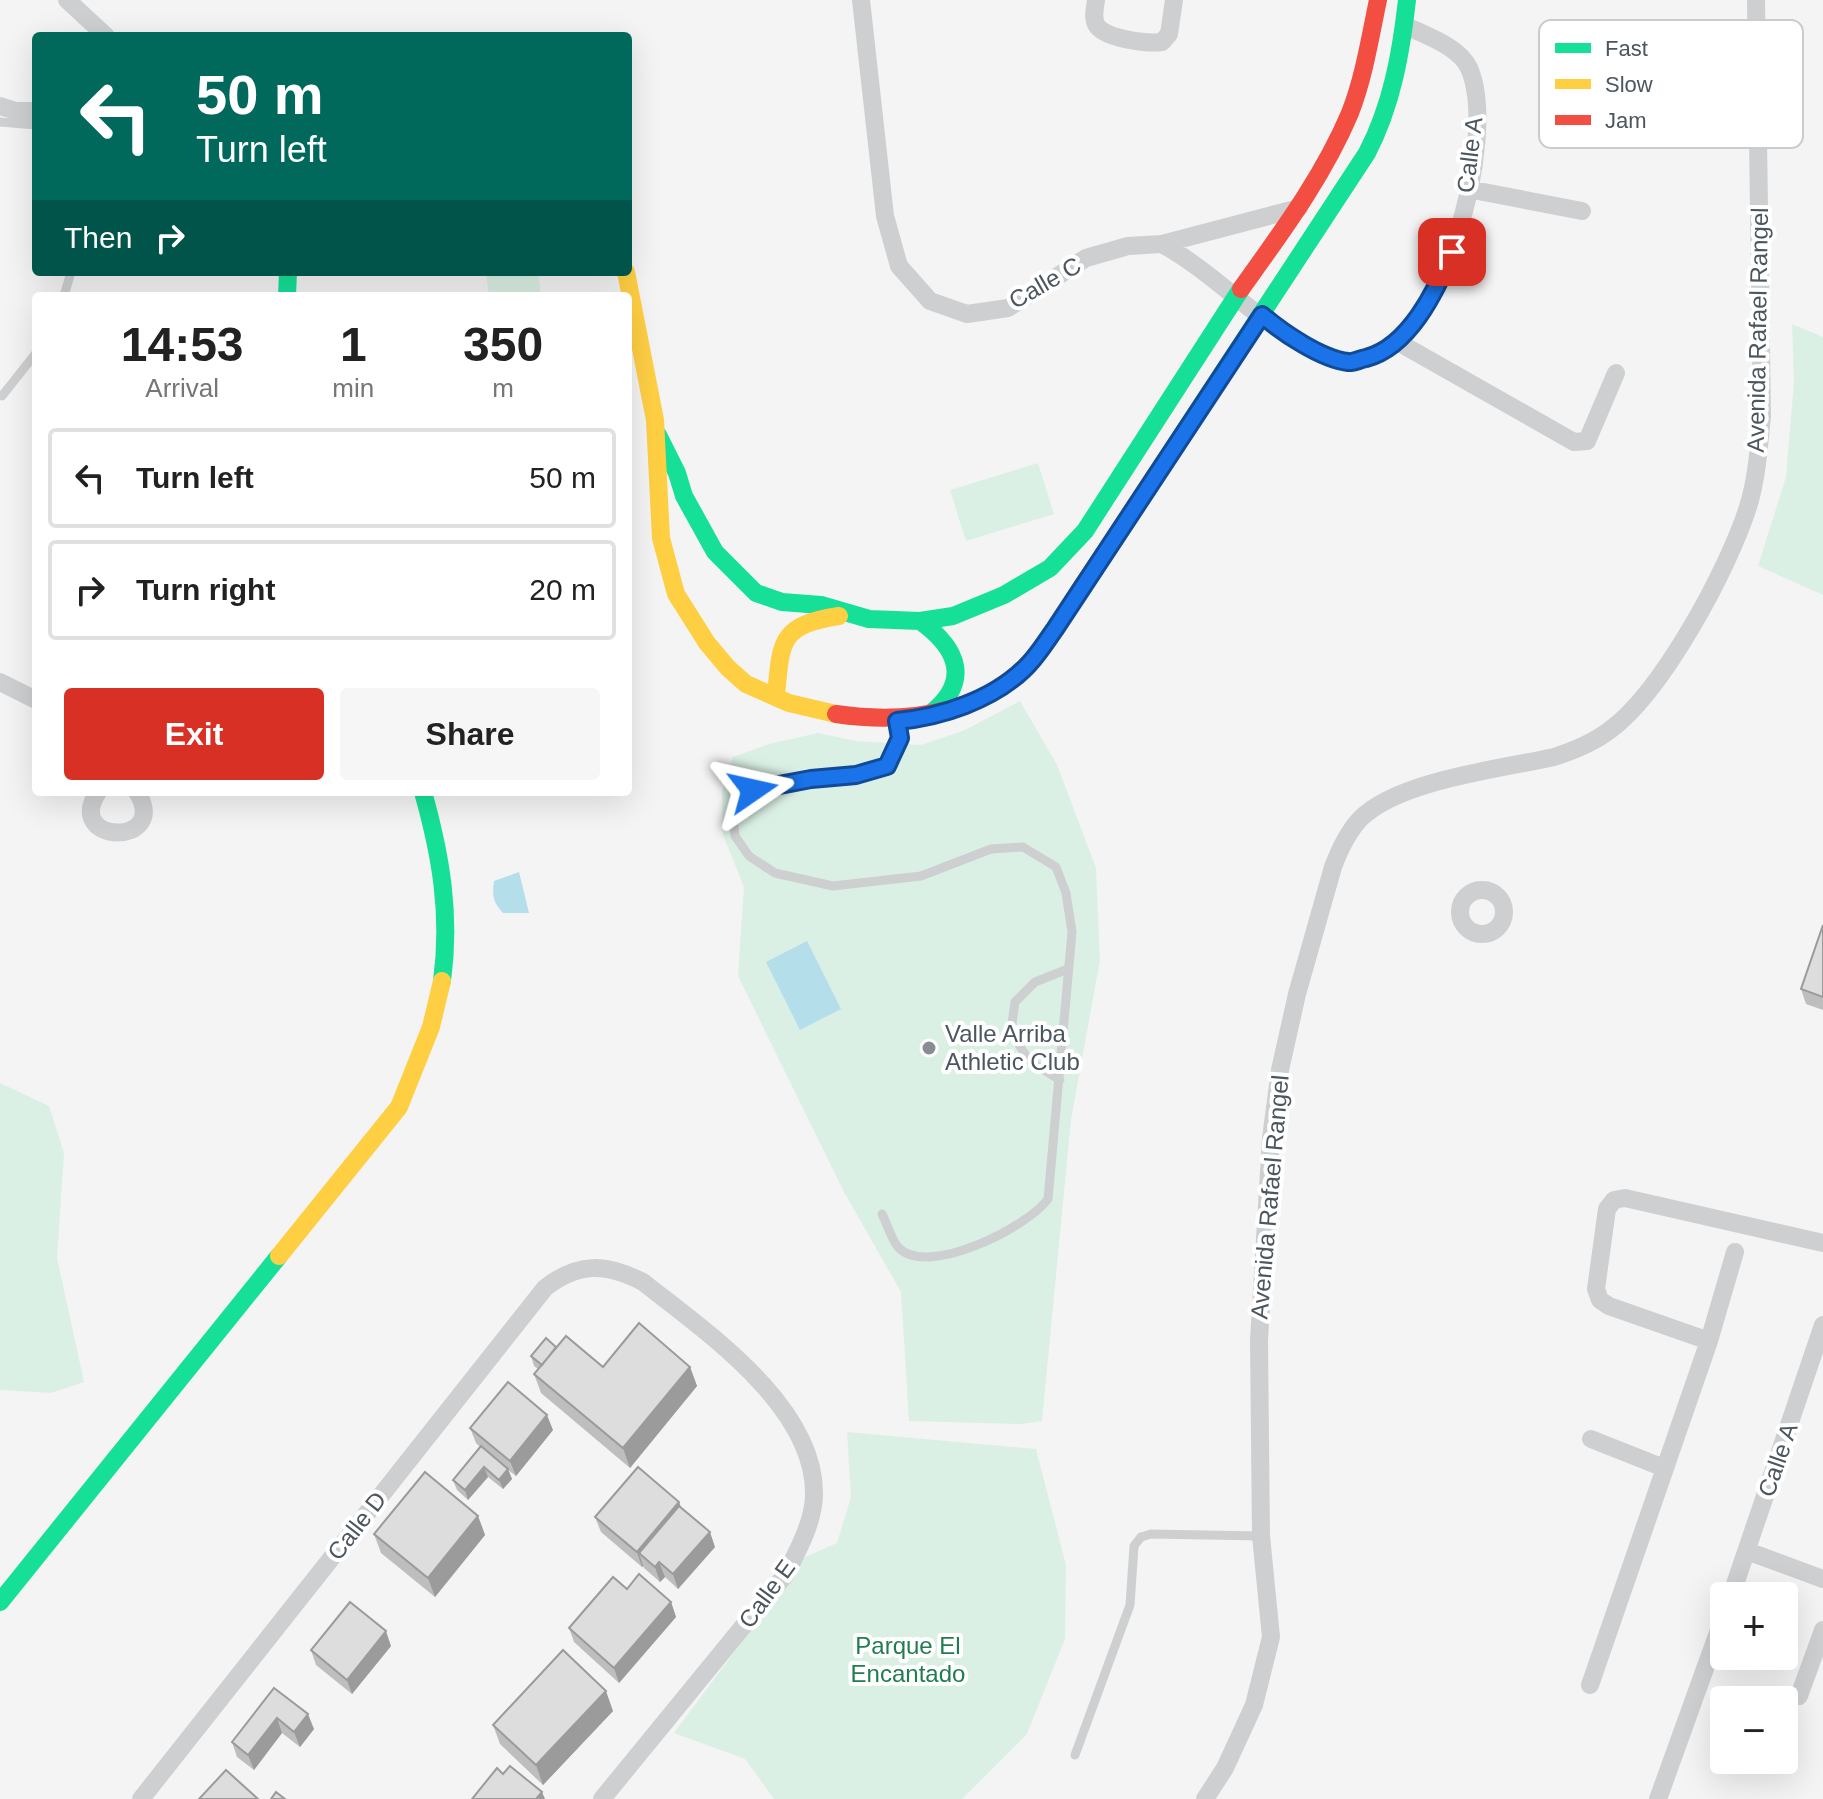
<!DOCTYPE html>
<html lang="en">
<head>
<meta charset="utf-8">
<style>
  :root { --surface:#fff; --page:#f6f6f6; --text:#222; --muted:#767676; --line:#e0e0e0; --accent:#d93025 }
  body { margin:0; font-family:Helvetica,sans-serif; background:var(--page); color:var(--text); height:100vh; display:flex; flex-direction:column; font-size:30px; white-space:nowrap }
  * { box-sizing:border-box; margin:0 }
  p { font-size:26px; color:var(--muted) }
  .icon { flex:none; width:44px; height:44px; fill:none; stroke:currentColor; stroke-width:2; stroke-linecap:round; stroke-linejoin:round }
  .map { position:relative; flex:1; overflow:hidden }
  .sheet { position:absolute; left:32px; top:292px; width:600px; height:504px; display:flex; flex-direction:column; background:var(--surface); border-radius:8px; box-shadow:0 8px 32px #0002 }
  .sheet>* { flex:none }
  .top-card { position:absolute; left:32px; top:32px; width:600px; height:244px; border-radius:8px; box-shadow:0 8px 32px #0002; background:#00695c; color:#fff; overflow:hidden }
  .controls { position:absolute; left:1710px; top:1582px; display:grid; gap:16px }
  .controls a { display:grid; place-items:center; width:88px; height:88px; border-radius:8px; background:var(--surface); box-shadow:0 8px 32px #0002; font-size:40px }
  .pin { position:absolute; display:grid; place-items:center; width:68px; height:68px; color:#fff; margin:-34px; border-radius:16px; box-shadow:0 4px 12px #0006 }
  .me { position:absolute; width:88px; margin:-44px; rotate:79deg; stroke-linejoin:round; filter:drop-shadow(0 0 6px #0008) }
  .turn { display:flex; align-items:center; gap:28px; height:168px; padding:0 32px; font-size:36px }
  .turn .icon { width:104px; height:104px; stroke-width:2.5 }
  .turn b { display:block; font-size:56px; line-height:68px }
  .then { display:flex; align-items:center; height:76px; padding:0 32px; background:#0003; gap:16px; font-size:30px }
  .eta { display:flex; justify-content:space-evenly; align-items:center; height:136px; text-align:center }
  .eta b { font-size:48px; font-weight:700; line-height:56px }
  .cta { display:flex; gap:16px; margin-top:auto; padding:16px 32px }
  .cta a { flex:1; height:92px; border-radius:8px; background:var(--accent); color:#fff; font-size:32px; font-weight:700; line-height:92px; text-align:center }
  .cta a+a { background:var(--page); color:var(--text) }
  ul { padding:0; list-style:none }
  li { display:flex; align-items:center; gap:24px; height:100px; margin:0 16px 12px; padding:0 16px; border:4px solid var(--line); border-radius:8px }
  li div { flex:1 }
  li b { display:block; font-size:30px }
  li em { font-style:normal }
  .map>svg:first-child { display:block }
  .green { fill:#dbf0e4 }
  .water { fill:#b4deea }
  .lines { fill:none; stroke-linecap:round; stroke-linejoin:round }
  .lane { stroke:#cecfd1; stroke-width:9 }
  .street { stroke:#cecfd1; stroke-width:18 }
  .fast { stroke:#16e098; stroke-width:18 }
  .slow { stroke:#ffcf43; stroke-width:18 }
  .jam { stroke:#f24e42; stroke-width:18 }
  .wall { fill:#bebebf }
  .shaded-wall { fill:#9b9b9b }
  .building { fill:#ddddde; stroke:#9b9b9b; stroke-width:2 }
  .route-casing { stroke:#114b97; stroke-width:20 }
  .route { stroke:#1a73e8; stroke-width:14 }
  .poi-dot { fill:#878d93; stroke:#fff; stroke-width:3 }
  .labels { text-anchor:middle; stroke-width:8; stroke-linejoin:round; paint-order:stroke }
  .street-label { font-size:24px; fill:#4c565f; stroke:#fff }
  .poi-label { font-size:24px; fill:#4c565f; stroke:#fff; text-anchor:start }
  .park-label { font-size:24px; fill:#217c50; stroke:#fff }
  .key { fill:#fff; stroke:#c9cccf; stroke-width:2 }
  .key-label { font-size:22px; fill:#4c565f }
</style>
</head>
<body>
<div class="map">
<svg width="1823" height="1799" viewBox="0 0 1823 1799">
  <rect width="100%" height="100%" fill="#f4f4f4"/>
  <path class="green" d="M486,272H538L541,296H489Z
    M1792,324L1823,337V595L1758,566L1786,477L1794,381Z
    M1038,463L1054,514L966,541L950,490Z
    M1020,701L1057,765L1096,868L1100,960L1071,1120L1042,1421L1021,1424L909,1421L901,1292L844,1192L738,976L744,887L723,835L722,792L733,757L769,744L818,733L856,741L921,745L965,730Z
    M0,1083L49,1106L64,1153L57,1258L84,1382L51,1393L0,1390Z
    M847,1432L1036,1449L1066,1565L1065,1639L1027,1734L962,1799H774L745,1759L674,1733L805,1557L837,1543L851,1497Z"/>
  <path class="water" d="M519,872L529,913H503C493,902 492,896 494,881Z
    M807,941L841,1009L800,1030L766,962Z"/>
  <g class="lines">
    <path class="lane" d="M0,122L36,125
      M64,296L71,272
      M2,396L36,353
      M1060,1080L1029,1061L1011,1031L1015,1002L1035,982L1068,969
      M882,1214C887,1223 891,1239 898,1247C927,1279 1029,1226 1048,1199L1072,932L1066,893L1056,867L1023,847L991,849L921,876L833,886L775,873L749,856L735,836L732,808L753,790L811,779L856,775L887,766L900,738L897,721
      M1075,1755L1130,1605L1134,1546L1141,1537L1151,1534L1261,1536"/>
    <path class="street" d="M67,0L106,36
      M861,0L885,216L899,266L930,301L967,314L1008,308L1086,258L1128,246L1162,244L1299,208
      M1096,0C1095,8 1092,19 1097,26C1107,39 1147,44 1162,42L1169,34L1174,0
      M0,106L16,111H36
      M1468,189L1582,211
      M1162,244C1220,276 1264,331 1327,355C1334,357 1343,362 1350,362C1441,359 1500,138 1469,68C1459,46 1424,35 1404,25
      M1396,341L1574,442L1587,441L1616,373
      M0,682L36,700
      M98,792C63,845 171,847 137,792
      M1460 912a22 22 0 1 1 44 0a22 22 0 1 1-44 0Z
      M1709,1341L1609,1306L1600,1300L1596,1289L1607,1209L1614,1200L1625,1198L1823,1243
      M1591,1439L1664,1468
      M1747,1551L1823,1579
      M1731,1596L1823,1325
      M1590,1685L1709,1341L1735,1252
      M1799,1696L1823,1630
      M141,1799L545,1288C578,1262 606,1263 643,1282C705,1331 815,1406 814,1494C814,1521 798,1550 786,1574L602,1799
      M1205,1799L1225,1768L1254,1705L1271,1637L1261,1536L1259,1340L1271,1138L1280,1070L1297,994L1333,867C1339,851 1348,832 1360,819C1399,780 1501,769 1554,757C1573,751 1593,743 1610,730C1662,692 1728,570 1748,507C1757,478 1759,446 1762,416L1756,0
      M1658,1799L1724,1616"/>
    <path class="fast" d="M287,296L288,272
      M658,435L677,473L684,496L715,552L756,593L782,602L821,605L869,619L920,621L953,616L1004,595L1050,568L1085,531L1241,289
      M1155,476L1367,153C1392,105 1401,53 1407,0
      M920,621C959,649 971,682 930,714
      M423,792C441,856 451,915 442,981
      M0,1602L279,1256"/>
    <path class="slow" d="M626,272L655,420L661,538L676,594L707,643L728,668L746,684L789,703L836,714
      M776,696C781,642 779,625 839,616
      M279,1256L399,1107L431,1027L442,981"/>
    <path class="jam" d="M1241,289C1281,233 1323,177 1350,113C1364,77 1370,38 1378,0
      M836,714C911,725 992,713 1041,649C1055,630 1068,608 1081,588C1106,551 1131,513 1155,476"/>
  </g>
  <path class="wall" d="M1823,925V1010L1806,1004L1801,989Z
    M556,1347L603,1367H690L697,1386L630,1468L541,1393L534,1374L538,1369L534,1366L531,1356Z
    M470,1428L553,1430L516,1476L508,1470L512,1479L503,1489L488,1477L468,1500L457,1490L453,1480L480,1447L476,1443Z
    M679,1502L681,1507L715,1547L678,1589L665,1577L660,1582L644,1568L643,1566L642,1567L601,1532L595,1517Z
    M478,1516L485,1535L435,1597L381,1553L374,1534Z
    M627,1589L671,1602L676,1617L619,1683L574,1642L569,1628Z
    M391,1646L352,1694L316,1665L311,1650Z
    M274,1688L314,1729L300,1747L282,1733L254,1770L237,1757L232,1742Z
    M613,1711L543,1785L500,1744L493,1725Z"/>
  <path class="shaded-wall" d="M690,1367L697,1386L630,1468L623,1448Z
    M547,1415L553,1430L516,1476L510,1461Z
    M484,1467L488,1477L468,1500L465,1490Z
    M508,1469L512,1479L503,1489L499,1480Z
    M679,1502L684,1517L639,1553L643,1566L642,1567L637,1552Z
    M478,1516L485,1535L435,1597L428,1578Z
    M710,1532L715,1547L678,1589L673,1574Z
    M659,1562L665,1577L660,1582L655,1567Z
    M671,1602L676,1617L619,1683L614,1668Z
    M386,1631L391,1646L352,1694L347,1680Z
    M606,1691L613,1711L543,1785L536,1765Z
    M308,1714L314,1729L300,1747L294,1732Z
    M277,1718L282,1733L254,1770L248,1755Z
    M542,1792L545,1799H536Z"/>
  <path class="building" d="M1823,925V997L1801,989Z
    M639,1323L690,1367L623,1448L534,1374L566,1336L603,1367Z
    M546,1338L556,1347L542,1365L531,1356Z
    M508,1382L547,1415L510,1461L470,1428Z
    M481,1446L508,1469L499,1480L484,1467L465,1490L453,1480Z
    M638,1467L679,1502L637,1552L595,1517Z
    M425,1472L478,1516L428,1578L374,1534Z
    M679,1506L710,1532L673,1574L659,1562L655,1567L639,1553Z
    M639,1574L671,1602L614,1668L569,1628L613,1577L627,1589Z
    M350,1602L386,1631L347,1680L311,1650Z
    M563,1650L606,1691L536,1765L493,1725Z
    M274,1688L308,1714L294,1732L277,1718L248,1755L232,1742Z
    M510,1766L542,1792L536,1799H472L497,1768L503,1774Z
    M226,1770L258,1799H199Z
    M276,1792L285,1799H271Z"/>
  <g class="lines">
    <defs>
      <path id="route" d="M753,790L811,779L856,775L887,766L900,738L897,721C941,717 992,700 1024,669C1036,658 1045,643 1055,629L1262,315C1282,332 1321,359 1348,362C1353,363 1360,359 1366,358C1409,347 1436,291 1452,252"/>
    </defs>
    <use href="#route" class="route-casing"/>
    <use href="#route" class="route"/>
  </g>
  <circle class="poi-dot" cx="929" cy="1048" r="8"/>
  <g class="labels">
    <g class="street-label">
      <text transform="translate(1470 155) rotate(-83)" y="8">Calle A</text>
      <text transform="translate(1045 283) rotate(-30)" y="8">Calle C</text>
      <text transform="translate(1758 330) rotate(-89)" y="8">Avenida Rafael Rangel</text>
      <text transform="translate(1270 1197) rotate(-85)" y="8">Avenida Rafael Rangel</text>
      <text transform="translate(1778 1460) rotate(-71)" y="8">Calle A</text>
      <text transform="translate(357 1526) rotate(-52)" y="8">Calle D</text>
      <text transform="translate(767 1594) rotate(-54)" y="8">Calle E</text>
    </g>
    <g class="poi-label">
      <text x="945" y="1042">Valle Arriba<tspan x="945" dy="28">Athletic Club</tspan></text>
    </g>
    <g class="park-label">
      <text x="908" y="1654">Parque El<tspan x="908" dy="28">Encantado</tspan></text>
    </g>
  </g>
  <rect x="1539" y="20" width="264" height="128" rx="12" class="key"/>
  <rect x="1555" y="43" width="36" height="10" fill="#16e098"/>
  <rect x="1555" y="79" width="36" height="10" fill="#ffcf43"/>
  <rect x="1555" y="115" width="36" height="10" fill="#f24e42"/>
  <g class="key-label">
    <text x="1605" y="56">Fast</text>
    <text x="1605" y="92">Slow</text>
    <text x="1605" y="128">Jam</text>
  </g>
</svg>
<div class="controls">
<a>+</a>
<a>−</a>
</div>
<div class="pin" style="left:1452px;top:252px;background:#d93025"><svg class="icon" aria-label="arrive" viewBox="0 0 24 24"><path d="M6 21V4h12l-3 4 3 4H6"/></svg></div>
<svg class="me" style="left:753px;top:790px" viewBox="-20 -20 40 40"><path d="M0-17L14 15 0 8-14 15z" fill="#1a73e8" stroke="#fff" stroke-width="4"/></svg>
<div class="top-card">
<div class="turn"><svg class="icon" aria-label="left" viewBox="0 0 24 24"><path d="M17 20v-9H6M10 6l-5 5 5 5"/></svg><div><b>50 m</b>Turn left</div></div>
<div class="then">Then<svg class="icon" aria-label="right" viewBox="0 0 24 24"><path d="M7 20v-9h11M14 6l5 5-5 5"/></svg></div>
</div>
<section class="sheet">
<div class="eta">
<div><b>14:53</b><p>Arrival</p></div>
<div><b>1</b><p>min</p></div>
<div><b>350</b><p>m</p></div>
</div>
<ul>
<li><svg class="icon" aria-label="left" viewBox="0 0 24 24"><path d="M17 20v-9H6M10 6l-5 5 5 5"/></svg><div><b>Turn left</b></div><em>50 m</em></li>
<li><svg class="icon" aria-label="right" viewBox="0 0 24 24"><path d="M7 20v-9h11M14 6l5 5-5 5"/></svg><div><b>Turn right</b></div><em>20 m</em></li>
</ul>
<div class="cta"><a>Exit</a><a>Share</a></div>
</section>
</div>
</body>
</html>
